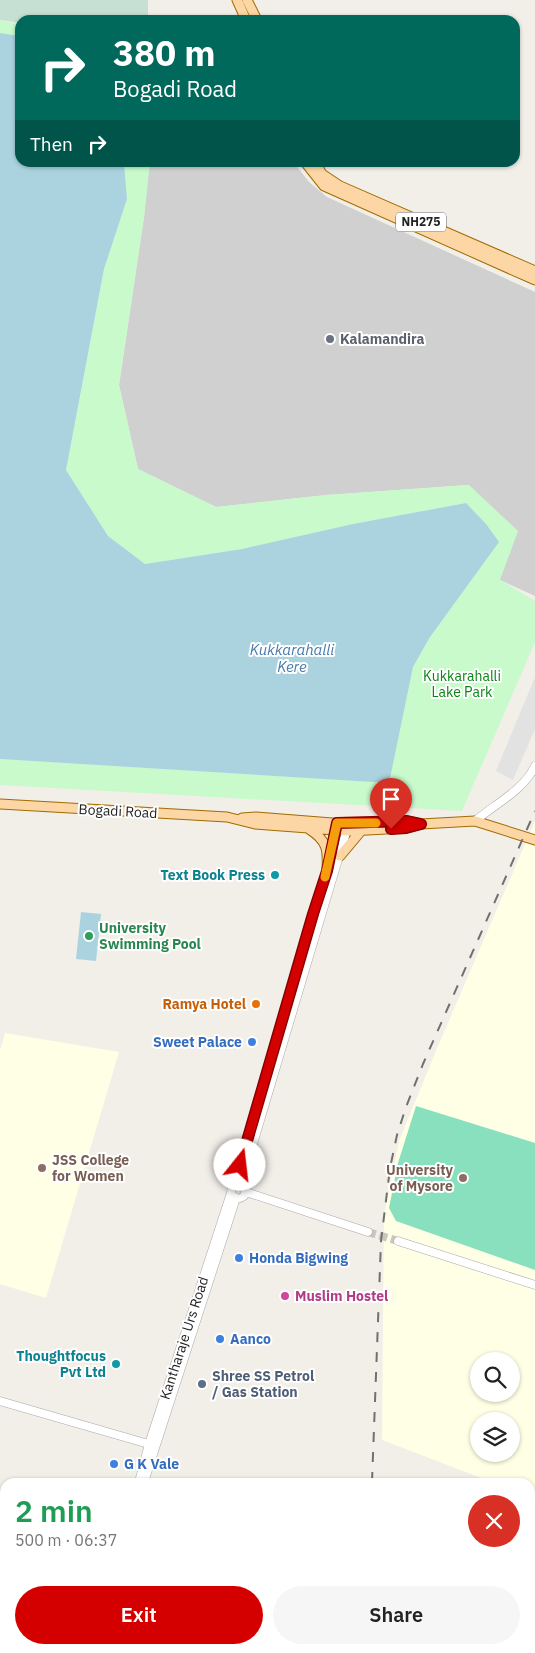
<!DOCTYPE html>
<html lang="en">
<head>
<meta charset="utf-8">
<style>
  :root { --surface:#fff; --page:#f6f6f6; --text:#222; --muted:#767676; --accent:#d40000 }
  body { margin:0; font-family:"IBM Plex Sans",sans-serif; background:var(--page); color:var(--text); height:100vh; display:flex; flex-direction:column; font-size:19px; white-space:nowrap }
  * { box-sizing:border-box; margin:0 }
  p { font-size:16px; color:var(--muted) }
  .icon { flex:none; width:28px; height:28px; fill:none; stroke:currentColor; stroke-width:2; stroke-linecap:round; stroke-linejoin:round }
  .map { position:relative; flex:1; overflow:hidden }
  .sheet { position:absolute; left:0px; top:1478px; width:535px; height:176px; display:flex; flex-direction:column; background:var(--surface); border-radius:15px 15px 0 0; box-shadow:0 1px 4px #0004 }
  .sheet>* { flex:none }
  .guide { position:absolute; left:15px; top:15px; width:505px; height:152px; border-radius:15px; box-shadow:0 1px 4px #0004; background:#00695c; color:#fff; overflow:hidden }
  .tools { position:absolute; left:470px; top:1352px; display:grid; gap:10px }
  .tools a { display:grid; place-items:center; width:50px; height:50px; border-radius:50%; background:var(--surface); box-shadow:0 1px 4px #0004; font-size:25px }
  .pin { position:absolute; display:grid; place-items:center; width:42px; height:42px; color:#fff; margin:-51px -21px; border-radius:50% 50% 50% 0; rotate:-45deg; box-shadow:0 0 5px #0007 }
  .pin .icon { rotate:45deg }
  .me { position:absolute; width:55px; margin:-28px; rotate:16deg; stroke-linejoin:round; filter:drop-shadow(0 0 4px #0008) }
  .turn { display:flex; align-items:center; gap:18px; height:105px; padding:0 15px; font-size:22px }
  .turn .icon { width:65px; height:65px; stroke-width:2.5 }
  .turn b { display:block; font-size:35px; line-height:42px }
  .then { display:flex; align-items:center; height:48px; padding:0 15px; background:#0003; gap:10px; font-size:19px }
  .round { display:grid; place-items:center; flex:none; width:52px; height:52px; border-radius:26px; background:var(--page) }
  .overview { display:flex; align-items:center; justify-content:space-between; height:85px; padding:0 15px }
  h1 { font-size:30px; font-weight:600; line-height:38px; color:#1e9e55 }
  .button { display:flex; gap:10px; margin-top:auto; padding:10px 15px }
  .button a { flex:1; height:58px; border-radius:30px; background:var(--accent); color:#fff; font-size:20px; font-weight:600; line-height:58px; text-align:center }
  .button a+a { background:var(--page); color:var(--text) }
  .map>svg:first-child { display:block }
  .education { fill:#ffffe5; fill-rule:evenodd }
  .religious { fill:#d0d0d0 }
  .wetland { fill:#c6e0d4 }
  .park { fill:#c8facc }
  .pitch { fill:#88e0be }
  .parking { fill:#e2e2e2 }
  .water { fill:#aad3df }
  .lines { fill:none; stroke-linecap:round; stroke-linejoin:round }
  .minor-tunnel { stroke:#c8c6c1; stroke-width:8; stroke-dasharray:8 4; stroke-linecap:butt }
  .minor-casing { stroke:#a9a9a9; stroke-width:9 }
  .major-casing { stroke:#a06b00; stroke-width:11 }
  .minor { stroke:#fff; stroke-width:8 }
  .major { stroke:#fcd6a4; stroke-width:9 }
  .rail { stroke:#707070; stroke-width:2; stroke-dasharray:10 10; stroke-linecap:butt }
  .route-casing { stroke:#8a0000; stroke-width:12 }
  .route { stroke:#d40000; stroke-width:9 }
  .slow { stroke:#f59e0b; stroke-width:9 }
  .worship-dot { fill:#6b7280; stroke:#fff; stroke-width:2 }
  .culture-dot { fill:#0f9aa8; stroke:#fff; stroke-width:2 }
  .leisure-dot { fill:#2e9e5b; stroke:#fff; stroke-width:2 }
  .food-dot { fill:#e8710a; stroke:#fff; stroke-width:2 }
  .shop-dot { fill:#3f7fe0; stroke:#fff; stroke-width:2 }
  .education-dot { fill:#8d6e63; stroke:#fff; stroke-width:2 }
  .hotel-dot { fill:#d1479c; stroke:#fff; stroke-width:2 }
  .service-dot { fill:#5c6f8a; stroke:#fff; stroke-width:2 }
  .labels { text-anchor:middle; stroke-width:4; stroke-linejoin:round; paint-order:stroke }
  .shield { fill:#fff; stroke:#646464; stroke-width:1 }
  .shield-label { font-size:12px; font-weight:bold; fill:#222 }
  .worship-label { font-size:14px; font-weight:bold; fill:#5b616d; stroke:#fff; text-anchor:start }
  .park-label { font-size:14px; fill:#0c8416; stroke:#fff }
  .street-label { font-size:14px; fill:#222; stroke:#fff }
  .culture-label { font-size:14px; font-weight:bold; fill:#0d838f; stroke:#fff; text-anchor:end }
  .leisure-label { font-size:14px; font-weight:bold; fill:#27864d; stroke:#fff; text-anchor:start }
  .food-label { font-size:14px; font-weight:bold; fill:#c56008; stroke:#fff; text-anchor:end }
  .shop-label { font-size:14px; font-weight:bold; fill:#366cbe; stroke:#fff; text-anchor:start }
  .education-label { font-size:14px; font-weight:bold; fill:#785e54; stroke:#fff; text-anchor:start }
  .hotel-label { font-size:14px; font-weight:bold; fill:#b23c85; stroke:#fff; text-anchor:start }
  .service-label { font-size:14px; font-weight:bold; fill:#4e5e75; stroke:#fff; text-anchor:start }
  .water-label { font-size:15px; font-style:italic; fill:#4a7aab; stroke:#fff }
</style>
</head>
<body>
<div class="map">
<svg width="535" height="1653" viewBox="0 0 535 1653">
  <rect width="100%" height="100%" fill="#f2efe9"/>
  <path class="education" d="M535,821V1499L530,1497V1482H492L382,1440L384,1215L399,1141L438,1046ZM479,1361H511V1394H479ZM479,1421H511V1454H479Z
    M5,1033L119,1052L46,1298L0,1284V1050Z"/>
  <path class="religious" d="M149,163H294L309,182L327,197L535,292V596L500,580L469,485L327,495L216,507L138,469L119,385L144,217Z"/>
  <path class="wetland" d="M0,0H148V20H20V23L0,20Z"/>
  <path class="park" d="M0,20L20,25V36L0,33Z
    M124,163H150L144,217L119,385L138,469L216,507L326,495L469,485L518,531L500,580L535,601V642L462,811L0,785V759L388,783L413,667L430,637L465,503L353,524L242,549L145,564L108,536L66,470L104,269L127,199Z
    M372,1649H507L505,1653H372Z"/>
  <path class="pitch" d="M416,1106L535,1143V1270L396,1221L389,1208L398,1163Z"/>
  <path class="parking" d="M535,677V729L513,780L496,771Z"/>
  <path class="water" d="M0,33L20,36V162L124,163L127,199L104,269L66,470L108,536L145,564L242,549L353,524L466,503L486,524L499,542L430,637L413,667L389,783L0,759Z
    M81,912L101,914L96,961L76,959Z"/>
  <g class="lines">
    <path class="minor-tunnel" d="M368,1232L398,1241"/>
    <defs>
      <path id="minor" d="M475,821C495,804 524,790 535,766
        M235,1184L313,914L327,871L337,826
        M241,1184L348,826
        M246,1192L368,1232
        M398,1241L535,1285
        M0,1401L152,1445
        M139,1482L149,1444L231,1193C231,1183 242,1180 246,1190L244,1196C239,1200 234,1199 231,1193
        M144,1482L236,1198
        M85,1651L93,1653"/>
      <path id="major" d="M237,0L246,20
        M247,0L257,20
        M305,162L324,186L535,280
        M315,162L322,174L340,186L535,271
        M0,804L227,817L255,824L348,831L406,828L421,824L475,821L535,840
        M242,818L256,817L345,824L407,821L421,824
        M309,829C328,841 328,850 327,871
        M340,856L361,831
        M530,1608L535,1593
        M514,1653L520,1651L527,1653
        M530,1653L535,1642"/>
    </defs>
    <use href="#minor" class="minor-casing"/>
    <use href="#major" class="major-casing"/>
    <use href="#minor" class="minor"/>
    <use href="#major" class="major"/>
    <path class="rail" d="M372,1482L381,1241L390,1168L397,1135L406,1107L423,1064L535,811
      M364,1653L365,1649"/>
  </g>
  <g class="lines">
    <defs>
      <path id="route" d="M240,1165L313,914L327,871L337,823L407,821L421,824L406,828L391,829"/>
    </defs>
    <use href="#route" class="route-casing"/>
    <use href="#route" class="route"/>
    <path class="slow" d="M325,877L337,823H376"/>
  </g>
  <circle class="worship-dot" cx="330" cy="339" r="5"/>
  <g class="culture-dot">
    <circle cx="275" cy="875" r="5"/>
    <circle cx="116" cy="1364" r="5"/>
  </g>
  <circle class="leisure-dot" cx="89" cy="936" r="5"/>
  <circle class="food-dot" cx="256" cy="1004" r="5"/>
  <g class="shop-dot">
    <circle cx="252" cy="1042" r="5"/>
    <circle cx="239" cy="1258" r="5"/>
    <circle cx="220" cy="1339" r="5"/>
    <circle cx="114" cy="1464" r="5"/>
  </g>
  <g class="education-dot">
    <circle cx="42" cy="1168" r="5"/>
    <circle cx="463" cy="1178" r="5"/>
  </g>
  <circle class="hotel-dot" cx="285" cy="1296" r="5"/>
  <circle class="service-dot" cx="202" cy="1384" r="5"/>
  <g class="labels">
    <rect class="shield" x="396" y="212.5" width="50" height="19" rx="4"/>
    <g class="shield-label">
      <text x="421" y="226">NH275</text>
    </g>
    <g class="worship-label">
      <text x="340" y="344">Kalamandira</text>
    </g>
    <g class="park-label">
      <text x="462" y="681">Kukkarahalli<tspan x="462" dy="16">Lake Park</tspan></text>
    </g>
    <g class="street-label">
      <text transform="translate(118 811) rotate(3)" y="5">Bogadi Road</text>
      <text transform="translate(184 1338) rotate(-72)" y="5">Kantharaje Urs Road</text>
    </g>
    <g class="culture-label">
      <text x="265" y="880">Text Book Press</text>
      <text x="106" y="1361">Thoughtfocus<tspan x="106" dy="16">Pvt Ltd</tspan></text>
    </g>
    <g class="leisure-label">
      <text x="99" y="933">University<tspan x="99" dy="16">Swimming Pool</tspan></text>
    </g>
    <g class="food-label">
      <text x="246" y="1009">Ramya Hotel</text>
    </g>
    <g class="shop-label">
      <text x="242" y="1047" text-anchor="end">Sweet Palace</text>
      <text x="249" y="1263">Honda Bigwing</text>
      <text x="230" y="1344">Aanco</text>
      <text x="124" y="1469">G K Vale</text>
    </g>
    <g class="education-label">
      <text x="52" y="1165">JSS College<tspan x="52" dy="16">for Women</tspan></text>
      <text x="453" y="1175" text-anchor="end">University<tspan x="453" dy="16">of Mysore</tspan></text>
    </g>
    <g class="hotel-label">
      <text x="295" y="1301">Muslim Hostel</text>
    </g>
    <g class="service-label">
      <text x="212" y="1381">Shree SS Petrol<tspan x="212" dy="16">/ Gas Station</tspan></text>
    </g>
    <g class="water-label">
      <text x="292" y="655">Kukkarahalli<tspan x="292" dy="17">Kere</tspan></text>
    </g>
  </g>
</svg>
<div class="tools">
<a><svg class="icon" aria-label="search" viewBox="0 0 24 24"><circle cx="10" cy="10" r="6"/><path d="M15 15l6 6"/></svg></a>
<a><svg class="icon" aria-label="layers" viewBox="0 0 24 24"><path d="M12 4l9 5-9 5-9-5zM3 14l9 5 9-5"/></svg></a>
</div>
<div class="pin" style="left:391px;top:829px;background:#d93025"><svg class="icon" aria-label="arrive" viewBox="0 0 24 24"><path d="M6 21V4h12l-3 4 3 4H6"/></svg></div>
<svg class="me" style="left:240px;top:1165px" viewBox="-20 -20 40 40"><circle r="19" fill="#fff"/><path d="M0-13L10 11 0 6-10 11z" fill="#d40000"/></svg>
<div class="guide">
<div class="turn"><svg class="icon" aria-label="right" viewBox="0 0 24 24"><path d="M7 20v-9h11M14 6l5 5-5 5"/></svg><div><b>380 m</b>Bogadi Road</div></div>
<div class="then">Then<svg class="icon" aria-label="right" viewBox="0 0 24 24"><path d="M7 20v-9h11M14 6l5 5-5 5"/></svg></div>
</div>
<section class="sheet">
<div class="overview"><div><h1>2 min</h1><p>500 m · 06:37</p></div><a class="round" style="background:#d93025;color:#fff"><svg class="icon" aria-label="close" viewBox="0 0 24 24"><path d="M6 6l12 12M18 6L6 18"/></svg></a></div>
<div class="button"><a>Exit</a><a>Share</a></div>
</section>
</div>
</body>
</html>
